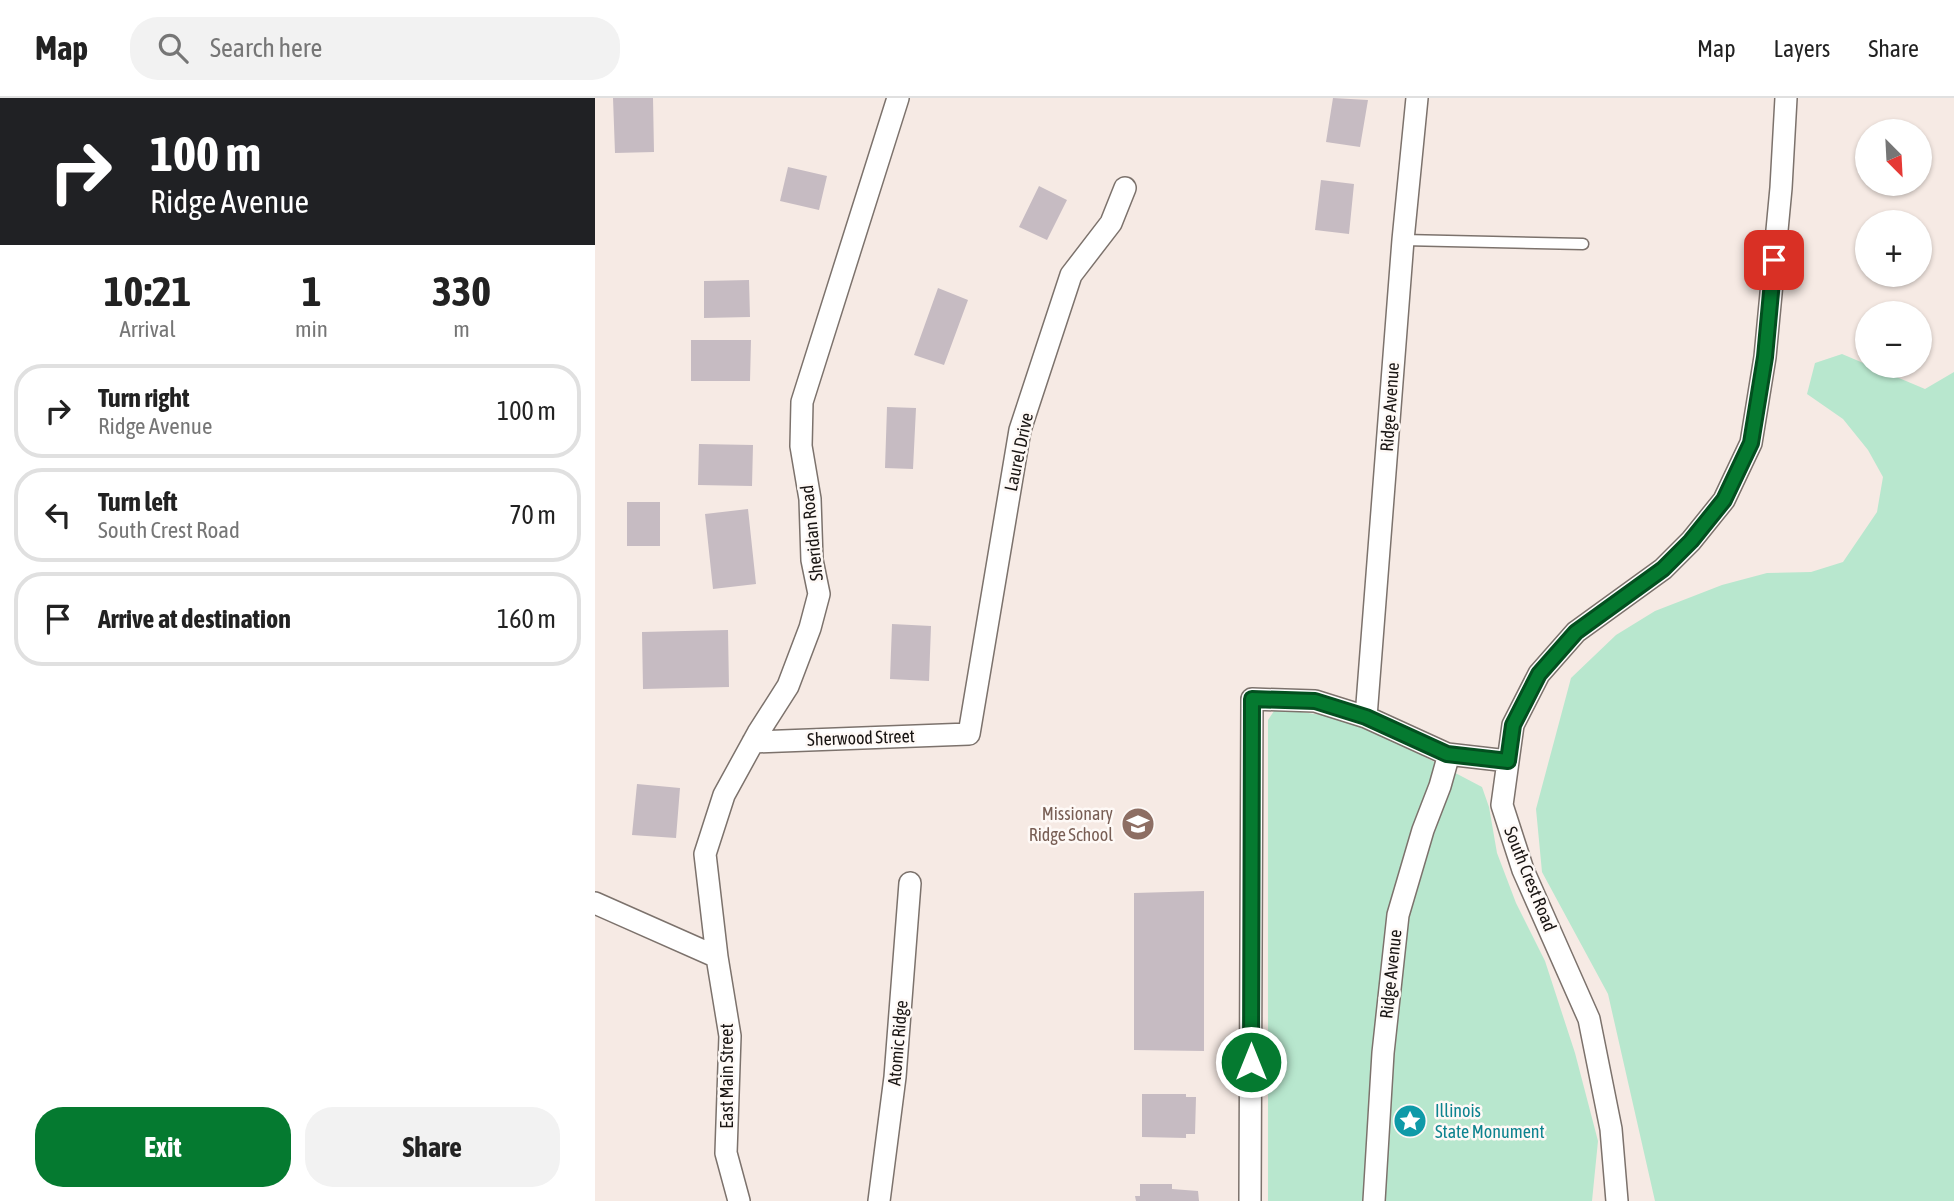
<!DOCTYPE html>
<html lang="en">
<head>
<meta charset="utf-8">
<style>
  :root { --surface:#fff; --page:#f2f2f2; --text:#222; --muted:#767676; --line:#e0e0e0; --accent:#057a30 }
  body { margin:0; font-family:"Asap Condensed",sans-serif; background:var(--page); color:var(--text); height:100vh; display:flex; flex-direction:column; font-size:26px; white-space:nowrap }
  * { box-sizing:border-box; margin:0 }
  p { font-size:23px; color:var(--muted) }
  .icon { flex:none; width:38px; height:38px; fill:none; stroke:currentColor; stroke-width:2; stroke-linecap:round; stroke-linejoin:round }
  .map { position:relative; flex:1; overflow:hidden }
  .side { display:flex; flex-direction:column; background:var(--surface); width:595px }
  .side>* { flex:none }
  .guide { background:#202124; color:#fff; overflow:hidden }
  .needle { width:46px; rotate:156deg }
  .buttons { position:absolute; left:1260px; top:21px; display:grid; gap:14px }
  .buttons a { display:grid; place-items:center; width:77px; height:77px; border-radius:50%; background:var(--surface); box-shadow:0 2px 5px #0004; font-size:35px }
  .pin { position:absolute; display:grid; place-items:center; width:60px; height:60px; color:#fff; margin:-30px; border-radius:14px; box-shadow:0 4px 10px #0006 }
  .me { position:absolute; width:77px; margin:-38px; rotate:0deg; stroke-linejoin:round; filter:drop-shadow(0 0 5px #0008) }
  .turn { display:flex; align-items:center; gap:24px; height:147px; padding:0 35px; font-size:32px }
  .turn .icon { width:91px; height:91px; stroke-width:2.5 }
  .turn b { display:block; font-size:49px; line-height:60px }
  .eta { display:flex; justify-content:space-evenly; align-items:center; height:119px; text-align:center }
  .eta b { font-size:42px; font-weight:700; line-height:49px }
  .action { display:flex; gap:14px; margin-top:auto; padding:14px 35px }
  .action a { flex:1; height:80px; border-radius:28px; background:var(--accent); color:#fff; font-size:28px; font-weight:700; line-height:80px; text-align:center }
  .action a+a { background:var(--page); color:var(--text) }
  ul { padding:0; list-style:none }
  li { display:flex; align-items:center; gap:21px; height:94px; margin:0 14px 10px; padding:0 21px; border:4px solid var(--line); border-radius:28px }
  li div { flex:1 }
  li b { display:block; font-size:26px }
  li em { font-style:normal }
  header { display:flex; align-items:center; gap:42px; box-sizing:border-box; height:98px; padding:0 35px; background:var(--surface); border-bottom:2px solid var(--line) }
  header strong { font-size:33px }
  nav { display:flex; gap:38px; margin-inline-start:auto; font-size:24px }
  .search { width:490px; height:63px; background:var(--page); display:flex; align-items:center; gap:18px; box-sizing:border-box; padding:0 24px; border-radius:28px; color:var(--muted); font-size:26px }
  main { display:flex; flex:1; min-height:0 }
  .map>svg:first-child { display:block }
  .green { fill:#b8e7ce }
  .building { fill:#c6bbc2 }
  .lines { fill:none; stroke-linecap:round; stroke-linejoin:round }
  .service-casing { stroke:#7c726c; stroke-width:13 }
  .minor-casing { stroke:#7c726c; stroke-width:24 }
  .service { stroke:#fff; stroke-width:10 }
  .minor { stroke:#fff; stroke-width:21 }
  .route-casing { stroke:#034f1f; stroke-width:18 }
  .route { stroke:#057a30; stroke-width:12 }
  .labels { text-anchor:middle; stroke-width:5; stroke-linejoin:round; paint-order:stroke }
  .street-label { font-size:18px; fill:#191513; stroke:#fef9f6 }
  .education-label { font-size:18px; fill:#785e54; stroke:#fef9f6; text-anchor:end }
  .culture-label { font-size:18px; fill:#0d838f; stroke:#fef9f6; text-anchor:start }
</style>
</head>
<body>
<header>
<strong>Map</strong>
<div class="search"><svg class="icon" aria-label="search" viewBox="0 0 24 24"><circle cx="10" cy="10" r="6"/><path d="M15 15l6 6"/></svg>Search here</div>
<nav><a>Map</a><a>Layers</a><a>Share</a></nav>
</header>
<main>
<section class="side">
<div class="guide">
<div class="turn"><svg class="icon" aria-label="right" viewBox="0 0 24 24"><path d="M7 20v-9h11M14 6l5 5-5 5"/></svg><div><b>100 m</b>Ridge Avenue</div></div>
</div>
<div class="eta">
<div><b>10:21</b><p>Arrival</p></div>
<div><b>1</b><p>min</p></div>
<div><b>330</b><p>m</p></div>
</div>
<ul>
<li><svg class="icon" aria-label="right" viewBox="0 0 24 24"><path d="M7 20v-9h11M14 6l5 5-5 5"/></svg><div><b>Turn right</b><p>Ridge Avenue</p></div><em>100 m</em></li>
<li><svg class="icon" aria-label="left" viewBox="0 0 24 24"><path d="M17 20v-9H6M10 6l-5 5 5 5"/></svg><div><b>Turn left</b><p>South Crest Road</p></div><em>70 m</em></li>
<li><svg class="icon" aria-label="arrive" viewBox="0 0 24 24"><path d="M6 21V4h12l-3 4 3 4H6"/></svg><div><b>Arrive at destination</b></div><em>160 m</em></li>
</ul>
<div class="action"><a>Exit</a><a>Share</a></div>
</section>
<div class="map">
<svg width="1359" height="1103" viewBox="0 0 1359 1103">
  <rect width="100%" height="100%" fill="#f6eae4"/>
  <path class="green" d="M1247,256L1330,291L1359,274V1103H1060L1013,896L947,774L941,711L976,580L1021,537L1060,513L1127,487L1172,475L1216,474L1248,464L1282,414L1288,379L1273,352L1248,321L1212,296L1220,265Z
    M681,610L752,621L790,638L887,689L894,709L902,755L921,805L950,863L980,955L1003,1043L997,1103H673V622Z"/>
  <path class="building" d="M18,0H58L59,54L20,55Z
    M738,0L773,2L765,49L731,44Z
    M193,69L232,78L224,112L185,103Z
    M726,82L759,86L754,136L720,132Z
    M444,88L472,102L452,142L424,129Z
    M154,182L155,219L109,220V183Z
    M343,190L373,202L349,267L319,257Z
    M96,242H156L155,283H96Z
    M292,309L321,310L318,371L290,370Z
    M104,346L158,347L157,388L103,387Z
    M32,404H65V448H32Z
    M153,411L161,486L118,491L110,416Z
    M297,526L336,528L334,583L295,581Z
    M133,532L134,589L48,591L47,534Z
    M42,686L85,690L81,740L37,737Z
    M609,793V953L539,952V795Z
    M547,996H591V999H601L600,1036H591V1040L547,1039Z
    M545,1086H577V1091L603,1093L604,1103H541L540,1098H545Z"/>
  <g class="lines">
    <defs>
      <path id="service" d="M808,142L988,146"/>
      <path id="minor" d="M771,619L808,142L822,0
        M158,644L374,636L425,332L476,177L516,125L530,90
        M0,805L122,859L135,938L131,1055L144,1103
        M122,859L110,756L129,697L163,635L193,588L215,530L224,496L217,462L215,401L206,348L207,304L303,0
        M284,1103L300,979L315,785
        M655,1103L657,601L720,603L771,619L852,656L913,663
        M779,1103L788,955L803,817L828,732L845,688L854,656
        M1022,1103L1016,1031L994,921L928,772L907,707L918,627L944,576L981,534L1068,471L1096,443L1129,402L1156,345L1170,259L1186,90L1191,0"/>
    </defs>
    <use href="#service" class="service-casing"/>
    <use href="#minor" class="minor-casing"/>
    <use href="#service" class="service"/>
    <use href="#minor" class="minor"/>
  </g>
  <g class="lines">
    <defs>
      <path id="route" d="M656,964L657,601L720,603L771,619L852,656L913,663L918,627L944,576L981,534L1068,471L1096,443L1129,402L1156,345L1170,259L1179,162"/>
    </defs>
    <use href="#route" class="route-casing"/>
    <use href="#route" class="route"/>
  </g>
  <defs>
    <symbol id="school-disc" viewBox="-11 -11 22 22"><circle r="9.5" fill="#8d6e63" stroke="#fef9f6"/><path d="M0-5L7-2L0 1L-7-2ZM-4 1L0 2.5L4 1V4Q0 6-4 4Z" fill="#fff"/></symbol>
    <symbol id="sight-disc" viewBox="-11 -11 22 22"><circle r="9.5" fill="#0f9aa8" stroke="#fef9f6"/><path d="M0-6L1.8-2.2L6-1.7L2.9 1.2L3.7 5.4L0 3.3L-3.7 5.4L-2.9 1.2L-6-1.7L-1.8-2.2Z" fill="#fff"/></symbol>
  </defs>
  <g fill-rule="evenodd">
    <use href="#school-disc" x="524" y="707" width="38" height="38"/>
    <use href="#sight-disc" x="796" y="1004" width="38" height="38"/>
  </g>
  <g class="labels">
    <g class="street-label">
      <text transform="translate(795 309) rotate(-86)" y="6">Ridge Avenue</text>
      <text transform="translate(424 354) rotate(-78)" y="6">Laurel Drive</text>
      <text transform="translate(217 435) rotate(-96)" y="6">Sheridan Road</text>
      <text transform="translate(266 640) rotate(-2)" y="6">Sherwood Street</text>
      <text transform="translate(935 781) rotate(68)" y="6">South Crest Road</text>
      <text transform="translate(796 876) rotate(-84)" y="6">Ridge Avenue</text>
      <text transform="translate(303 945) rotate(-85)" y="6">Atomic Ridge</text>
      <text transform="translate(132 978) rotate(-90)" y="6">East Main Street</text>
    </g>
    <g class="education-label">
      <text x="518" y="722">Missionary<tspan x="518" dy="21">Ridge School</tspan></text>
    </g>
    <g class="culture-label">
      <text x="840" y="1019">Illinois<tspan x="840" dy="21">State Monument</tspan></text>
    </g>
  </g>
</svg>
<div class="buttons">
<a><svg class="needle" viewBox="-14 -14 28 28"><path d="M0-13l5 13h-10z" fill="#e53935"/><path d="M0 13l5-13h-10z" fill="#767676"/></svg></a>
<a>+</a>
<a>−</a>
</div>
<div class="pin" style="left:1179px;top:162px;background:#d93025"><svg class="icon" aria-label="arrive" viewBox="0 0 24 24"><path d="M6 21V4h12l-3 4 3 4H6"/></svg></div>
<svg class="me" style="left:656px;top:964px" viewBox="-20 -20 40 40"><circle r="17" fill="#057a30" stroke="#fff" stroke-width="3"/><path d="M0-11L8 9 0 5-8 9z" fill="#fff"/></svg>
</div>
</main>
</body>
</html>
